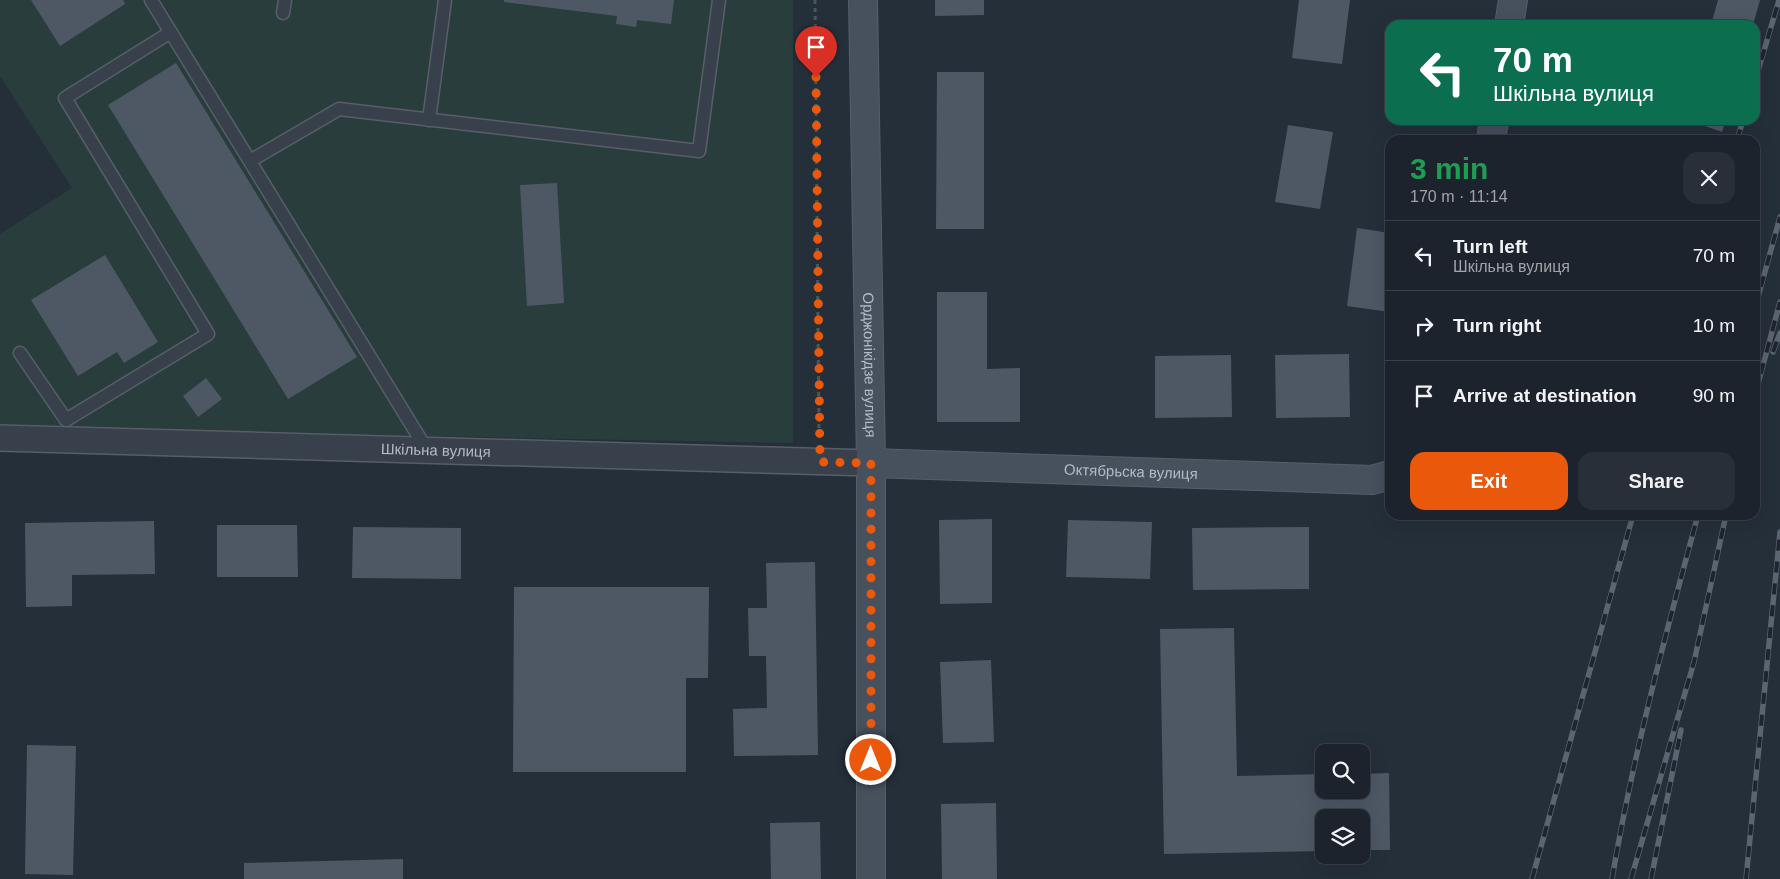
<!DOCTYPE html>
<html lang="en">
<head>
<meta charset="utf-8">
<style>
  :root { --surface:#1c232c; --page:#292f38; --text:#f1f3f6; --muted:#a0a4a9; --line:#3a4048; --accent:#ea580c }
  body { margin:0; font-family:Arial,sans-serif; background:var(--page); color:var(--text); height:100vh; display:flex; flex-direction:column; font-size:19px; white-space:nowrap }
  * { box-sizing:border-box; margin:0 }
  p { font-size:16px; color:var(--muted) }
  .icon { flex:none; width:28px; height:28px; fill:none; stroke:currentColor; stroke-width:2; stroke-linecap:round; stroke-linejoin:round }
  .map { position:relative; flex:1; overflow:hidden }
  .side { position:absolute; left:1385px; top:135px; width:375px; height:385px; display:flex; flex-direction:column; background:var(--surface); border-radius:15px; box-shadow:0 5px 20px #0002,0 0 0 1px var(--line) }
  .side>* { flex:none }
  .hud { position:absolute; left:1385px; top:20px; width:375px; height:105px; border-radius:15px; box-shadow:0 5px 20px #0002,0 0 0 1px var(--line); background:#0b6e4f; color:#fff; overflow:hidden }
  .buttons { position:absolute; left:1315px; top:744px; display:grid; gap:10px }
  .buttons a { display:grid; place-items:center; width:55px; height:55px; border-radius:10px; background:var(--surface); box-shadow:0 5px 20px #0002,0 0 0 1px var(--line); font-size:25px }
  .pin { position:absolute; display:grid; place-items:center; width:42px; height:42px; color:#fff; margin:-51px -21px; border-radius:50% 50% 50% 0; rotate:-45deg; box-shadow:0 0 5px #0007 }
  .pin .icon { rotate:45deg }
  .me { position:absolute; width:55px; margin:-28px; rotate:0deg; stroke-linejoin:round; filter:drop-shadow(0 0 4px #0008) }
  .turn { display:flex; align-items:center; gap:18px; height:105px; padding:0 25px; font-size:22px }
  .turn .icon { width:65px; height:65px; stroke-width:2.5 }
  .turn b { display:block; font-size:35px; line-height:42px }
  .round { display:grid; place-items:center; flex:none; width:52px; height:52px; border-radius:15px; background:var(--page) }
  .headline { display:flex; align-items:center; justify-content:space-between; height:85px; padding:0 25px }
  h1 { font-size:30px; font-weight:600; line-height:38px; color:#1e9e55 }
  .action { display:flex; gap:10px; margin-top:auto; padding:10px 25px }
  .action a { flex:1; height:58px; border-radius:15px; background:var(--accent); color:#fff; font-size:20px; font-weight:600; line-height:58px; text-align:center }
  .action a+a { background:var(--page); color:var(--text) }
  ul { padding:0; list-style:none }
  li { display:flex; align-items:center; gap:15px; height:70px; padding:0 25px; border-top:1px solid var(--line) }
  li div { flex:1 }
  li b { display:block; font-size:19px }
  li em { font-style:normal }
  .map>svg:first-child { display:block }
  .green { fill:#2a3d3d }
  .building { fill:#4e5865 }
  .lines { fill:none; stroke-linecap:round; stroke-linejoin:round }
  .service-casing { stroke:#575e68; stroke-width:15 }
  .minor-casing { stroke:#575e68; stroke-width:28 }
  .secondary-casing { stroke:#575e68; stroke-width:30 }
  .path { stroke:#47585a; stroke-width:3; stroke-dasharray:4 4; stroke-linecap:butt }
  .service { stroke:#38404b; stroke-width:12 }
  .minor { stroke:#38404b; stroke-width:25 }
  .secondary { stroke:#47505d; stroke-width:28 }
  .rail-casing { stroke:#5b6571; stroke-width:5.5 }
  .rail { stroke:#1e252f; stroke-width:4; stroke-dasharray:11; stroke-linecap:butt }
  .route { stroke:#ea580c; stroke-width:9; stroke-dasharray:0 16.2 }
  .labels { text-anchor:middle; stroke-width:5; stroke-linejoin:round; paint-order:stroke }
  .street-label { font-size:15px; fill:#b4bbc6; stroke:#1e252f }
</style>
</head>
<body>
<div class="map">
<svg width="1780" height="879" viewBox="0 0 1780 879">
  <rect width="100%" height="100%" fill="#252f3a"/>
  <path class="green" d="M0,0H793V443L418,436L0,424V234L72,188L0,76Z"/>
  <path class="building" d="M31,0H123L125,4L60,46Z
    M504,0H674L671,24L637,20L636,27L616,24L617,16L504,2Z
    M935,0H984V15L935,16Z
    M1299,0H1350L1342,64L1292,58Z
    M1718,0H1760L1753,25H1711Z
    M176,63L357,357L288,399L108,105Z
    M937,72H984V229H936Z
    M1688,120H1726L1722,132Z
    M1288,125L1333,132L1320,209L1275,202Z
    M557,183L564,303L527,306L520,185Z
    M1357,228L1390,233V312L1347,306Z
    M105,255L158,342L124,363L117,352L78,376L31,300Z
    M937,292H987V369L1020,368V422H937Z
    M1349,354L1350,417L1276,418L1275,355Z
    M1231,355L1232,417L1155,418V356Z
    M206,378L222,399L198,417L183,396Z
    M992,519V603L940,604L939,520Z
    M1068,520L1152,522L1150,579L1066,577Z
    M154,521L155,574L72,575V606L26,607L25,523Z
    M217,525H297L298,577H217Z
    M353,527L461,528V579L352,578Z
    M1309,527V589L1193,590L1192,528Z
    M815,562L818,755L734,756L733,709L767,708L766,656H749L748,608H767L766,563Z
    M514,587H709L708,678H686V772H513Z
    M1234,628L1237,776L1324,774V790H1361V774L1389,773L1390,850H1361V818H1324V851L1164,854L1160,629Z
    M991,660L994,742L943,743L940,662Z
    M27,745L76,746L73,875L25,874Z
    M996,803L997,879H942L941,804Z
    M820,822L821,879H771L770,823Z
    M403,859V879H244V863Z"/>
  <g class="lines">
    <defs>
      <path id="service" d="M151,0L427,450
        M283,13L285,0
        M429,120L445,0
        M250,161L339,109L699,151L719,0
        M20,353L66,420L208,334L65,98L171,32"/>
      <g id="minor">
        <path id="s1" d="M0,438L871,463"/>
      </g>
      <g id="secondary">
        <path id="s2" d="M863,0L871,463V879"/>
        <path d="M1509,25L1513,0"/>
        <path d="M1491,140L1494,120"/>
        <path id="s3" d="M871,463L1372,480L1390,475"/>
      </g>
    </defs>
    <use href="#service" class="service-casing"/>
    <use href="#minor" class="minor-casing"/>
    <use href="#secondary" class="secondary-casing"/>
    <path class="path" d="M815,0L819,437"/>
    <use href="#service" class="service"/>
    <use href="#minor" class="minor"/>
    <use href="#secondary" class="secondary"/>
    <defs>
      <path id="rail" d="M1755,81L1779,0
        M1737,140L1743,120
        M1755,308L1780,217
        M1773,352L1780,333
        M1755,395L1780,302
        M1532,879L1633,515
        M1612,879C1633,755 1665,636 1698,515
        M1631,879L1694,662L1726,515
        M1651,879L1681,730
        M1746,879L1780,532"/>
    </defs>
    <use href="#rail" class="rail-casing"/>
    <use href="#rail" class="rail"/>
  </g>
  <g class="lines">
    <path class="route" d="M816,77L820,462L871,463V760"/>
  </g>
  <g class="labels">
    <g class="street-label">
      <text dy="5" stroke="none"><textPath href="#s2" startOffset="365">Орджонікідзе вулиця</textPath></text>
      <text dy="5" stroke="none"><textPath href="#s1" startOffset="436">Шкільна вулиця</textPath></text>
      <text dy="5" stroke="none"><textPath href="#s3" startOffset="260">Октябрьска вулиця</textPath></text>
    </g>
  </g>
</svg>
<div class="buttons">
<a><svg class="icon" aria-label="search" viewBox="0 0 24 24"><circle cx="10" cy="10" r="6"/><path d="M15 15l6 6"/></svg></a>
<a><svg class="icon" aria-label="layers" viewBox="0 0 24 24"><path d="M12 4l9 5-9 5-9-5zM3 14l9 5 9-5"/></svg></a>
</div>
<div class="pin" style="left:816px;top:77px;background:#d93025"><svg class="icon" aria-label="arrive" viewBox="0 0 24 24"><path d="M6 21V4h12l-3 4 3 4H6"/></svg></div>
<svg class="me" style="left:871px;top:760px" viewBox="-20 -20 40 40"><circle r="17" fill="#ea580c" stroke="#fff" stroke-width="3"/><path d="M0-11L8 9 0 5-8 9z" fill="#fff"/></svg>
<div class="hud">
<div class="turn"><svg class="icon" aria-label="left" viewBox="0 0 24 24"><path d="M17 20v-9H6M10 6l-5 5 5 5"/></svg><div><b>70 m</b>Шкільна вулиця</div></div>
</div>
<section class="side">
<div class="headline"><div><h1>3 min</h1><p>170 m · 11:14</p></div><a class="round"><svg class="icon" aria-label="close" viewBox="0 0 24 24"><path d="M6 6l12 12M18 6L6 18"/></svg></a></div>
<ul>
<li><svg class="icon" aria-label="left" viewBox="0 0 24 24"><path d="M17 20v-9H6M10 6l-5 5 5 5"/></svg><div><b>Turn left</b><p>Шкільна вулиця</p></div><em>70 m</em></li>
<li><svg class="icon" aria-label="right" viewBox="0 0 24 24"><path d="M7 20v-9h11M14 6l5 5-5 5"/></svg><div><b>Turn right</b></div><em>10 m</em></li>
<li><svg class="icon" aria-label="arrive" viewBox="0 0 24 24"><path d="M6 21V4h12l-3 4 3 4H6"/></svg><div><b>Arrive at destination</b></div><em>90 m</em></li>
</ul>
<div class="action"><a>Exit</a><a>Share</a></div>
</section>
</div>
</body>
</html>
